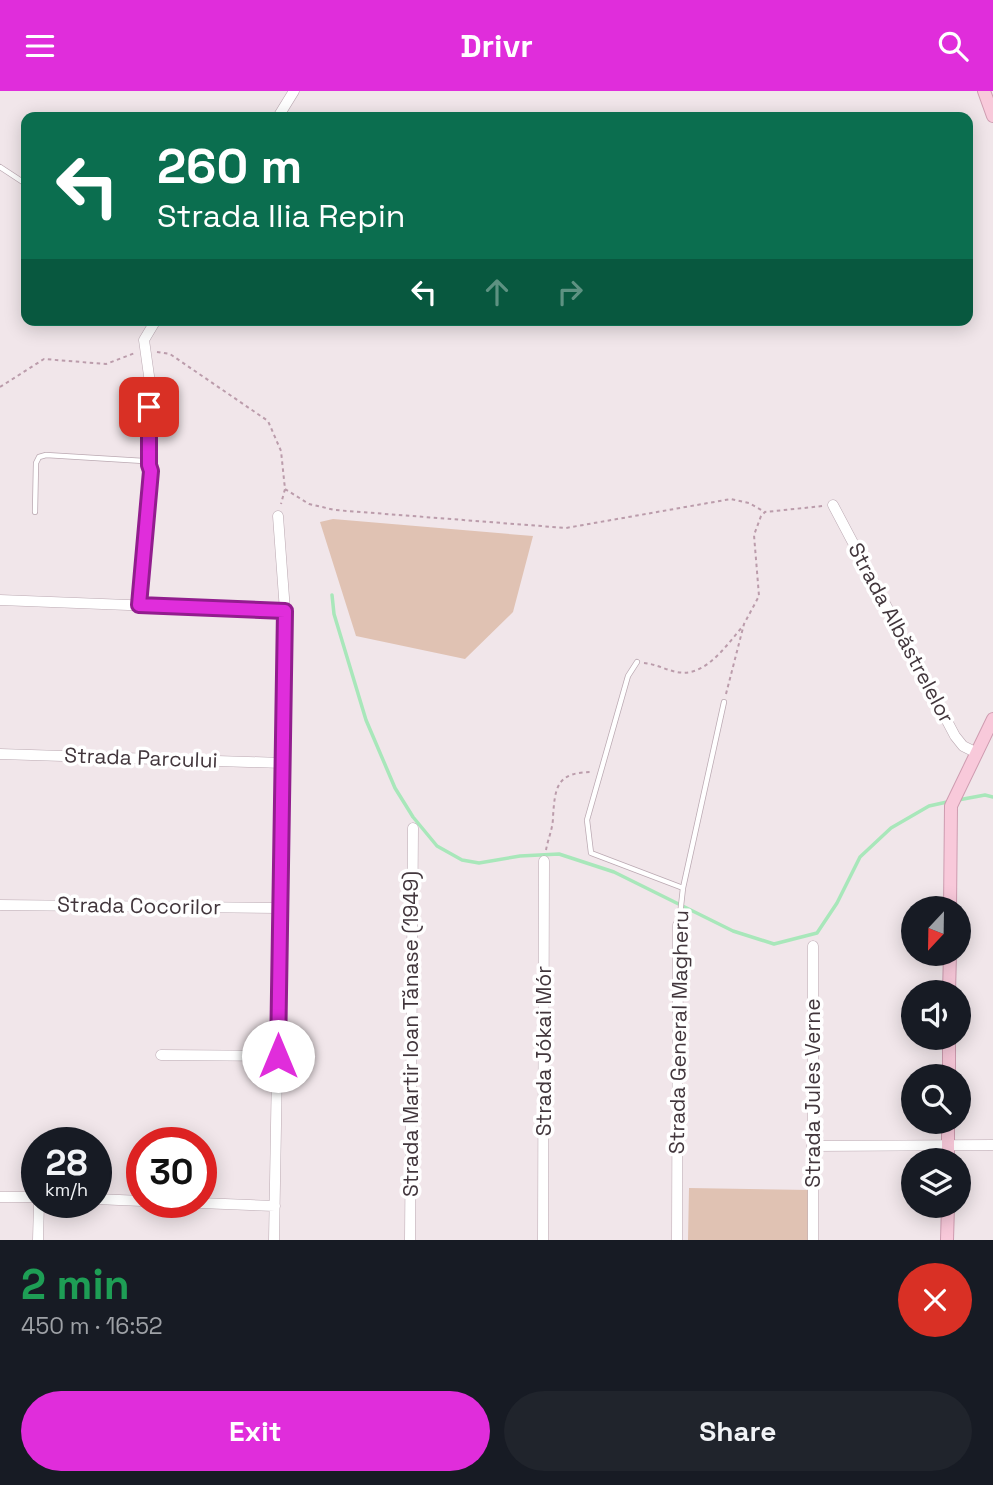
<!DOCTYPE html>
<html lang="en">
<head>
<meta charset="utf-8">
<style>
  :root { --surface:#171b24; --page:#20242c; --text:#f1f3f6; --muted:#9ea1a6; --accent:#e02ddb }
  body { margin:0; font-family:"Space Grotesk",sans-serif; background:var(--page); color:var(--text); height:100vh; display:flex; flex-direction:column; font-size:26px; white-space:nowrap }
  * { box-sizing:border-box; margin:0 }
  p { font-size:23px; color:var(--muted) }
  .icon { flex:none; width:38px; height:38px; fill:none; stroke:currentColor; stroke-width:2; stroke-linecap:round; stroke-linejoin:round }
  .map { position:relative; height:1149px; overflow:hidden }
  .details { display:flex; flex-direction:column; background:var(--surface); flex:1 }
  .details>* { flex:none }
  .hud { position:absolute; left:21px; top:21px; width:952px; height:214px; border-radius:14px; box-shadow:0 4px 18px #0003; background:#0b6e4f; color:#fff; overflow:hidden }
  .needle { width:46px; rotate:202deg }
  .fabs { position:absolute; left:901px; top:805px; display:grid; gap:14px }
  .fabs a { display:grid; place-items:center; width:70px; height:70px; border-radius:50%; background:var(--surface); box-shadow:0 4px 18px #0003; font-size:35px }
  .speed { position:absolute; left:21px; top:1036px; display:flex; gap:14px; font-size:35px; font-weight:700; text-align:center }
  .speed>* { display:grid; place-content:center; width:91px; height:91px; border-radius:50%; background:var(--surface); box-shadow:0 4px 18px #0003; line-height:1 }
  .speed small { font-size:18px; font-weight:400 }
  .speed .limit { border:10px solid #d22; background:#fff; color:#111 }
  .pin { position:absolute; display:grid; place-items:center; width:60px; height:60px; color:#fff; margin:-30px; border-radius:14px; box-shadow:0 4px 10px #0006 }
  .me { position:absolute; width:77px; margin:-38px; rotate:0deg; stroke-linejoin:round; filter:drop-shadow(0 0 5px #0008) }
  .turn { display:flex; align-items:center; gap:24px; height:147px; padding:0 21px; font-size:32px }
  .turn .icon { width:91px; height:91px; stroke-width:2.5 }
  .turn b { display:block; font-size:49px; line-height:60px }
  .lanes { display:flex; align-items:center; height:66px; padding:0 21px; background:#0003; justify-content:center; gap:35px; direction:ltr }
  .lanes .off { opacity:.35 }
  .round { display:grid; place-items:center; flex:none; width:74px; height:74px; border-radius:37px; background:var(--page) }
  .headline { display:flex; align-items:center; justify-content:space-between; height:119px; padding:0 21px }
  h1 { font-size:42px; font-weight:600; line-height:52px; color:#1e9e55 }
  .primary-button { display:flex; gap:14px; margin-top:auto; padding:14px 21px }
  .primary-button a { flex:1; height:80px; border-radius:42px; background:var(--accent); color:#fff; font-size:28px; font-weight:600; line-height:80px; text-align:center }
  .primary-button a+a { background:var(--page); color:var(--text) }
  header { display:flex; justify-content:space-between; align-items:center; height:91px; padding:0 21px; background:var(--accent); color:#fff; font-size:32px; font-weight:600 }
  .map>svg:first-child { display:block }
  .green { fill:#e0c2b3 }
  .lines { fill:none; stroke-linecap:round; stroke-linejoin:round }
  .stream { stroke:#a8e7ba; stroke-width:3.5 }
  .lane-casing { stroke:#bba9b2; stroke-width:6 }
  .street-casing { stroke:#bba9b2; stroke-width:11 }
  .secondary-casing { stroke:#ce9cb0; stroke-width:14 }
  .path { stroke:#bb9cab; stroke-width:2; stroke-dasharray:3.5 3.5; stroke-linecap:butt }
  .lane { stroke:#fff; stroke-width:4.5 }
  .street { stroke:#fff; stroke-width:10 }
  .secondary { stroke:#f8c9da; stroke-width:12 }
  .route-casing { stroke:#921d8e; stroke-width:18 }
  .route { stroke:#e02ddb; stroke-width:12 }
  .labels { text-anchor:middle; stroke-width:7; stroke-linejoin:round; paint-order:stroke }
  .street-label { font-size:21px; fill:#42363c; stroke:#fff }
</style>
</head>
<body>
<header><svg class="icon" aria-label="menu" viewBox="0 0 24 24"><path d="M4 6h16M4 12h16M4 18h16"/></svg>Drivr<svg class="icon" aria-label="search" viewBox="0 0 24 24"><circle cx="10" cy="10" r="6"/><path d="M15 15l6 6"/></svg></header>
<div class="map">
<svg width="993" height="1149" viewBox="0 0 993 1149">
  <rect width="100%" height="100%" fill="#f1e6ea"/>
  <path class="green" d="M333,428L533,445L513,521L465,568L356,545L320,431Z
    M689,1097L810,1099L809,1149H688Z"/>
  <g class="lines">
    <path class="stream" d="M332,504L334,523L366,629L395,697L413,726L437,755L462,769L479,772L520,765L559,763L614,781L733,840L774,853L817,842L837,812L860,766L891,737L929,715L947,711
      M958,709L985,704L993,706"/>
    <defs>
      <path id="lane" d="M0,76L26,93
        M35,421L36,372L39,366L46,364L144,370L148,374
        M637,571L628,585L587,729L591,762L683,797
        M679,833L683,797L724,611"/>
      <path id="street" d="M278,26L294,0
        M833,414L955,645L963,655L977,662
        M0,509L285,520
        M139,514L151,380L149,374L150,292L144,249L156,229
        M0,663L282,672
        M0,814L279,817
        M813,855V1149
        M161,964L278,965
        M812,1055L993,1054
        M0,1106H37
        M96,1108L142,1110
        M175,1111L275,1115
        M38,1149L39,1111
        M274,1149L285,520L278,425
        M410,1149L413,737
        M543,1149L544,770
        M677,1149L678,834"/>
      <path id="secondary" d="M984,0L993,25
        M950,817L951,715L993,628
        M949,901L950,863
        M949,985V947
        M948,1069V1031
        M947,1149L948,1115"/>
    </defs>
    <use href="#lane" class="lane-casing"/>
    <use href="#street" class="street-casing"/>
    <use href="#secondary" class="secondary-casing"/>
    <path class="path" d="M157,261L170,263L268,330L281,360L285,398L281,413
      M0,296L44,268L106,273L135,262
      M285,398L309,413L335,419L566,437L731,408L749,412L765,421
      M644,572C656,573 666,579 677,581C706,587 727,553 744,534
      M726,603L744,533L759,505L754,444L761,425L765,421L823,415
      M546,759C548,748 553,737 553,726C555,695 557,681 593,681"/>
    <use href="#lane" class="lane"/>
    <use href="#street" class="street"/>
    <use href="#secondary" class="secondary"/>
  </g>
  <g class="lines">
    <defs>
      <path id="route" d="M149,316V374L151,380L139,514L285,520L278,965"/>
    </defs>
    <use href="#route" class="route-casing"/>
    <use href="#route" class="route"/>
  </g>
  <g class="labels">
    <g class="street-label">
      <text transform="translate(901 542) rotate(62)" y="7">Strada Albăstrelelor</text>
      <text transform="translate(141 667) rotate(2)" y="7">Strada Parcului</text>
      <text transform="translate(139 815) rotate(1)" y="7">Strada Cocorilor</text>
      <text transform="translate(679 941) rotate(-89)" y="7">Strada General Magheru</text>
      <text transform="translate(411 943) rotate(-90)" y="7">Strada Martir Ioan Tănase (1949)</text>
      <text transform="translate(544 960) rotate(-90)" y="7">Strada Jókai Mór</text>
      <text transform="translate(813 1002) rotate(-90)" y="7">Strada Jules Verne</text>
    </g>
  </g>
</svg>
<div class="fabs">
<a><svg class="needle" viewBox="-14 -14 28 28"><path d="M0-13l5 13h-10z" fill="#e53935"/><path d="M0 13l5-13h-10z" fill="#9ea1a6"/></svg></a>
<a><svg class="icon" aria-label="sound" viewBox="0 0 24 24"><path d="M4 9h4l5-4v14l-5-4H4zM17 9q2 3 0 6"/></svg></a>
<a><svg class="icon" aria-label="search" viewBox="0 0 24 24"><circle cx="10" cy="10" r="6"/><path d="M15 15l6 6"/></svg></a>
<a><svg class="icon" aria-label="layers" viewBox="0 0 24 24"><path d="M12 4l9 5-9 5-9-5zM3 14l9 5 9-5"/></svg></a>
</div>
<div class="speed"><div>28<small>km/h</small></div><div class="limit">30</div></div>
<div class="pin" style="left:149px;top:316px;background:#d93025"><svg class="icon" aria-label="arrive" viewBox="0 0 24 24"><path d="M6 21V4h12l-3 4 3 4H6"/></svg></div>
<svg class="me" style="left:278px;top:965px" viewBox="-20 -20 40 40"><circle r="19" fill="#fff"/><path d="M0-13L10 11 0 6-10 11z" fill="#e02ddb"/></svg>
<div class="hud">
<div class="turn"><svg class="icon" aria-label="left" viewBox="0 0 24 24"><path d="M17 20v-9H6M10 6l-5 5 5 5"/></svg><div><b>260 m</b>Strada Ilia Repin</div></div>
<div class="lanes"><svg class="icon" aria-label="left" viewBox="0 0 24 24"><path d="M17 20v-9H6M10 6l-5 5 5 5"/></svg><svg class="icon off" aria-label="ahead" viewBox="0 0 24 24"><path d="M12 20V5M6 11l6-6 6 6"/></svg><svg class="icon off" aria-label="right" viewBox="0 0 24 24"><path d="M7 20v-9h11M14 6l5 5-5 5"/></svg></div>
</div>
</div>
<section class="details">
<div class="headline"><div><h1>2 min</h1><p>450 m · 16:52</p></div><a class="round" style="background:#d93025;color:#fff"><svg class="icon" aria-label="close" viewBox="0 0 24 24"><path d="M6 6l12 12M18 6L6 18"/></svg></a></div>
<div class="primary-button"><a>Exit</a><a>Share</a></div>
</section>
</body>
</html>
